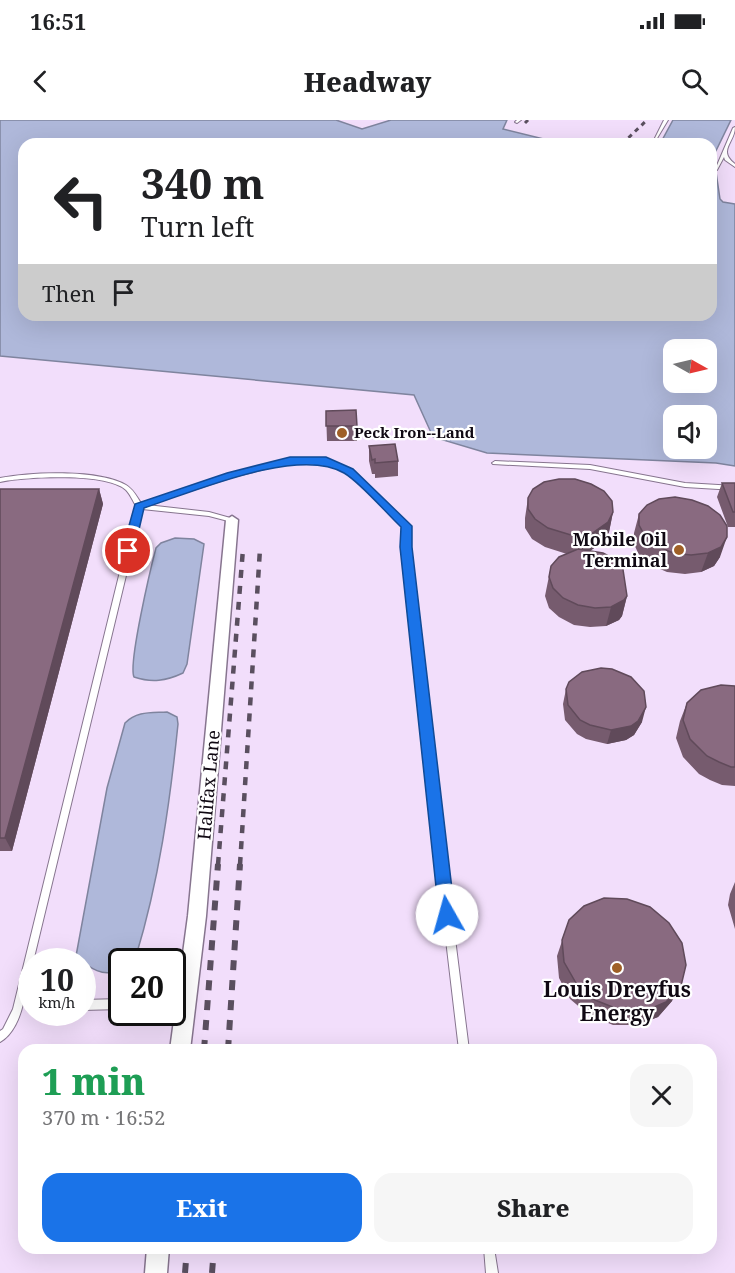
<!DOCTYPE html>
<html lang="en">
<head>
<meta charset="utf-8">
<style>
  :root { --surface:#fff; --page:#f6f6f6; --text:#202124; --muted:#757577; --accent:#1a73e8 }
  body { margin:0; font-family:"Noto Serif",serif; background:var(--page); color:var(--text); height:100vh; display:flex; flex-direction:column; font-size:22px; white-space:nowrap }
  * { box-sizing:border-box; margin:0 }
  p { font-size:20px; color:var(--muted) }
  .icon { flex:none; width:33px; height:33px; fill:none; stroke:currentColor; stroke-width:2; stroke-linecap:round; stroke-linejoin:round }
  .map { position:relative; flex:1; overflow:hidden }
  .panel { position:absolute; left:18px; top:924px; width:699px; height:210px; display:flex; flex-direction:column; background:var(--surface); border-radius:18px; box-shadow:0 6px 24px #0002 }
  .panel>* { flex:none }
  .banner { position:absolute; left:18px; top:18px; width:699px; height:183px; border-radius:18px; box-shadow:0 6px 24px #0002; background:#fff; color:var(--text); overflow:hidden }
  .needle { width:39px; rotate:98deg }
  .fabs { position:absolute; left:663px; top:219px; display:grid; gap:12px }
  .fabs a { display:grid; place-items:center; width:54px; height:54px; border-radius:12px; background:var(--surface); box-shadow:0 6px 24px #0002; font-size:30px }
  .speed { position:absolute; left:18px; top:828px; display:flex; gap:12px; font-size:30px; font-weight:700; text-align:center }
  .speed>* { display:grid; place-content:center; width:78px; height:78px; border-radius:50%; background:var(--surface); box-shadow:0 6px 24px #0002; line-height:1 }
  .speed small { font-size:15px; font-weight:400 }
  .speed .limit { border:3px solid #111; border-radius:9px; background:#fff; color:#111 }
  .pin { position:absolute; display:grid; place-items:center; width:51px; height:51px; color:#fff; margin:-26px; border:3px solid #fff; border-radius:50%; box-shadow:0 2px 6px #0007 }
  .me { position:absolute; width:66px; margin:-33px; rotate:353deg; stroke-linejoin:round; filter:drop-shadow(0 0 4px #0008) }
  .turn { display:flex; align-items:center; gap:21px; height:126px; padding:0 24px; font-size:27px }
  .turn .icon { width:78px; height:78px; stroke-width:2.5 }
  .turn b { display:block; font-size:42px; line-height:51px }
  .then { display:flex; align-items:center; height:57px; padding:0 24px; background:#0003; gap:12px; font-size:22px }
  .round { display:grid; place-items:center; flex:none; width:63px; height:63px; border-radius:18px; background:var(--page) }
  .summary { display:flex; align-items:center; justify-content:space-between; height:102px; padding:0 24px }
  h1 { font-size:36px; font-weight:800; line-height:45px; color:#1e9e55 }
  .action { display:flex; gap:12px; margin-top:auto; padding:12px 24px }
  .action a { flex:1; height:69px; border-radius:18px; background:var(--accent); color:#fff; font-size:24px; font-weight:800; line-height:69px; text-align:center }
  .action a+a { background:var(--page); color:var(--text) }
  .status { display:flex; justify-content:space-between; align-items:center; height:42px; padding:0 30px; background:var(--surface); direction:ltr }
  .status svg { height:16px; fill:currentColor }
  header { display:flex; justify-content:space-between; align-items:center; height:78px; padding:0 24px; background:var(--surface); font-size:27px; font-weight:800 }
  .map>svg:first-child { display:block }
  .water { fill:#afb8da; stroke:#7f849e; stroke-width:1.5; fill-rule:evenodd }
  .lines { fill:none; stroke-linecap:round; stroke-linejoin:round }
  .service-casing { stroke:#87758f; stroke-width:2 }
  .minor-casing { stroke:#87758f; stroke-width:3 }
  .service { fill:#fff; fill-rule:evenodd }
  .minor { fill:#fff; fill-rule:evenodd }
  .rail-far2 { stroke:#5a4f5f; stroke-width:3; stroke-dasharray:4.5 4.5; stroke-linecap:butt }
  .rail-far1 { stroke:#5a4f5f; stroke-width:4.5; stroke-dasharray:8 8; stroke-linecap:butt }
  .rail { stroke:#5a4f5f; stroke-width:6; stroke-dasharray:10 10; stroke-linecap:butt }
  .wall { fill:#765b6e }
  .shaded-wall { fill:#604a5a }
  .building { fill:#896a80; stroke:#604a5a; stroke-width:1.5 }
  .route { fill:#1a73e8; stroke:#114b97; stroke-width:1.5 }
  .poi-dot { fill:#9f6027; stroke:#fff; stroke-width:2 }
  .labels { text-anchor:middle; stroke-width:4.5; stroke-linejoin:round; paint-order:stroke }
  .far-poi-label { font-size:15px; font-weight:bold; fill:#100913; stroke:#fff; text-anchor:start }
  .poi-label { font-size:18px; font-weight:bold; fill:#100913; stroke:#fff; text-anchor:end }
  .street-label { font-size:18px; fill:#100913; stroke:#fff }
  .near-poi-label { font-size:21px; font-weight:bold; fill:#100913; stroke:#fff }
</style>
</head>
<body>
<div class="status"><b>16:51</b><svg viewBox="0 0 49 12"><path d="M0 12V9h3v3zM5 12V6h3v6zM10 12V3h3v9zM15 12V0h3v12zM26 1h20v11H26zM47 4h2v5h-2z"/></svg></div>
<header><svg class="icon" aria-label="back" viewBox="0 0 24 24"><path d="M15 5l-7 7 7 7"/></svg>Headway<svg class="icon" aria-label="search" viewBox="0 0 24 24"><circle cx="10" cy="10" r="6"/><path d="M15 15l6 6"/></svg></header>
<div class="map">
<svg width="735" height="1153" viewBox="0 0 735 1153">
  <rect width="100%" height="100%" fill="#f2defb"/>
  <path class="water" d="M0,0H336L362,9L391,0H507L503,9L564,24H24V195H711V50L716,52L720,79L723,82L735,84V346L716,343L487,333L433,317L414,275L0,236ZM674,230H706V262H674ZM674,296H706V328H674Z
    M673,0H731L711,41V24H660Z
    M175,418L194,419L204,424L187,544L183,553C166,561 152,563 134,557C128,544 151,447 156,428L161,423Z
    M167,592L177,597L178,604C170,682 159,761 136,836L130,841L122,842L121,848C105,860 88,847 76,836L107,668L125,603C137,591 151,593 167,592Z"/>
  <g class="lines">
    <defs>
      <path id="service" d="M517,0H521L517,3L515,2Z
        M664,0H668L656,20H654Z
        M735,7C735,23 717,30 735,44V47L725,40L724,37L717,50H715L733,8Z
        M290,339H326L351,350L410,406L409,427L435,659L469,930H459L427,659L403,427L404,407L347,352L325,343H290L233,357L147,385L209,392L234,399V401L232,402L209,396L142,389L33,842H32V849L25,875H32V884H23C20,897 13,915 0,922V911L3,909L13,889L136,386C133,381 130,374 126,370C106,352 25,357 0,362V358C31,352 98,349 126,365C133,369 137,377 141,383L229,355Z
        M495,341L590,345L685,363L735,366V370L685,367L590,349L493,344L492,343Z
        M122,879V889L82,890V880Z
        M484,1128H494L498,1153H486Z"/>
      <path id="minor" d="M232,396L238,400L206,796L190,930H170L188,796L226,400Z
        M147,1128H169L167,1153H145Z"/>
    </defs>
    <use href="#service" class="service-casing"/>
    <use href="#minor" class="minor-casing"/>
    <use href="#service" class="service"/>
    <use href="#minor" class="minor"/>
    <path class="rail-far2" d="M525,3L528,0
      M622,24L647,0"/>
    <path class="rail-far1" d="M218,745L243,429
      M240,745L260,429"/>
    <path class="rail" d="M204,930L218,744
      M228,930L240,744
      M185,1153L187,1128
      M212,1153L214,1128"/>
  </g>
  <path class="wall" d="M326,291L357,306V321H327Z
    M369,326L398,341V356L375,358V354H372L369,341Z
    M722,363H735V407H728L717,377Z
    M0,369H99L103,384L12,731H0Z
    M528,378L613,392L609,412L604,421L590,431L627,476L622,496L619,500L606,506L590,507L574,505L559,497L549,488L545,476L551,446L567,434L545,427L532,419L525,408V398Z
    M639,394L720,437L714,446L701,452L685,454L667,452L651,445L639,435L634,424V413Z
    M735,566V666L722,665L710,660L699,654L683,637L676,618L680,601L687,583Z
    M566,569L642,602L634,615L626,620L607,624L586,619L577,614L565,600L563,584Z
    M735,762V809L728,785L730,774Z
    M569,800L672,881L658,897L637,905H613L589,895L570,879L559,858L557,836Z"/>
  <path class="shaded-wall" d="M99,369L103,384L12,731L5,718Z
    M613,392L609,412L604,421L580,438L584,419Z
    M727,417L720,437L714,446L701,452L708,433Z
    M627,476L622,496L619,500L606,506L611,487Z
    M646,587L642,602L634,615L626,620L607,624L611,610Z
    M681,866L672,881L658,897L637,905L645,891Z"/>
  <path class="building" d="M356,290L357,306H326V291Z
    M395,324L398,341L375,343V339L372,340L369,326Z
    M559,359H575L591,364L604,371L612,381L613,392L608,402L584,419L548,408L535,399L528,389V378L533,369L544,362Z
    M722,363H735V392H733Z
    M0,369H99L5,718H0Z
    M675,377L692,380L708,386L720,395L727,406V417L721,427L708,433L691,435L673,433L657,426L645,416L639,405V394L647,385L659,379Z
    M578,429L603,433L622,443L627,476L624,480L611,487L595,488L578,485L563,478L553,468L549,457L551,446L559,437Z
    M601,548L612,549L631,557L644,571L646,587L638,601L631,606L611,610L590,605L580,600L568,585L566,569L569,562L582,552Z
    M721,565L735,566V647H731L719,642L707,636L690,619L683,600L687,583L701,570Z
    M604,778L627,779L650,787L669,803L682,823L686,845L681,866L666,882L645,891L620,890L595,880L576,863L564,842L562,820L569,800L584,786Z"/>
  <path class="route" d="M290,337H326L353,349L412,406V427L455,795L453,800L447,802L442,800L439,795L400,427L401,407C385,392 361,363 344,353C298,326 193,372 144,388L134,431L128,435L122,431L135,384L227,353Z"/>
  <g class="poi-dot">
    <circle cx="342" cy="313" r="6"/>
    <circle cx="679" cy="430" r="6"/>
    <circle cx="617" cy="848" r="6"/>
  </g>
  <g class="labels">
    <g class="far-poi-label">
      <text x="354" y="318">Peck Iron--Land</text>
    </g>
    <g class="poi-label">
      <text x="667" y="426">Mobile Oil<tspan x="667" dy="21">Terminal</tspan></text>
    </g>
    <g class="street-label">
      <text transform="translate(209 665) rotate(-85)" y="6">Halifax Lane</text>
    </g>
    <g class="near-poi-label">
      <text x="617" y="877">Louis Dreyfus<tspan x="617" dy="24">Energy</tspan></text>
    </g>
  </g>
</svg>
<div class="fabs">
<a><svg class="needle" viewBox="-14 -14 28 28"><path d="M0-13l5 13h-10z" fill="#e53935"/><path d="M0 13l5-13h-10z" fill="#757577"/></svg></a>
<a><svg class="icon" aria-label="sound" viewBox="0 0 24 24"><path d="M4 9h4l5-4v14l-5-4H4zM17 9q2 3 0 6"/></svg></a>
</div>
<div class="speed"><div>10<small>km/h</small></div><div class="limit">20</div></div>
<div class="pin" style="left:128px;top:431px;background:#d93025"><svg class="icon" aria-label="arrive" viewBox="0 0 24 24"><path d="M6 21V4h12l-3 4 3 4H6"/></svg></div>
<svg class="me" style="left:447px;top:795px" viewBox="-20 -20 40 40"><circle r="19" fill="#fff"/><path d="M0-13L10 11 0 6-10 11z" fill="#1a73e8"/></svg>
<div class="banner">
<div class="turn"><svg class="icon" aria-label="left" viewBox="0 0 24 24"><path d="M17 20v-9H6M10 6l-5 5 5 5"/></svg><div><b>340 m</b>Turn left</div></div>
<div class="then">Then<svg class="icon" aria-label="arrive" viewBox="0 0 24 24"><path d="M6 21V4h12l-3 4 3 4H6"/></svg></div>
</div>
<section class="panel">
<div class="summary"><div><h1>1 min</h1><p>370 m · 16:52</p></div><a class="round"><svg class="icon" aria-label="close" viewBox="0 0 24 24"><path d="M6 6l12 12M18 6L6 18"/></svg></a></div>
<div class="action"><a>Exit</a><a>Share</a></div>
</section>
</div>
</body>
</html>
